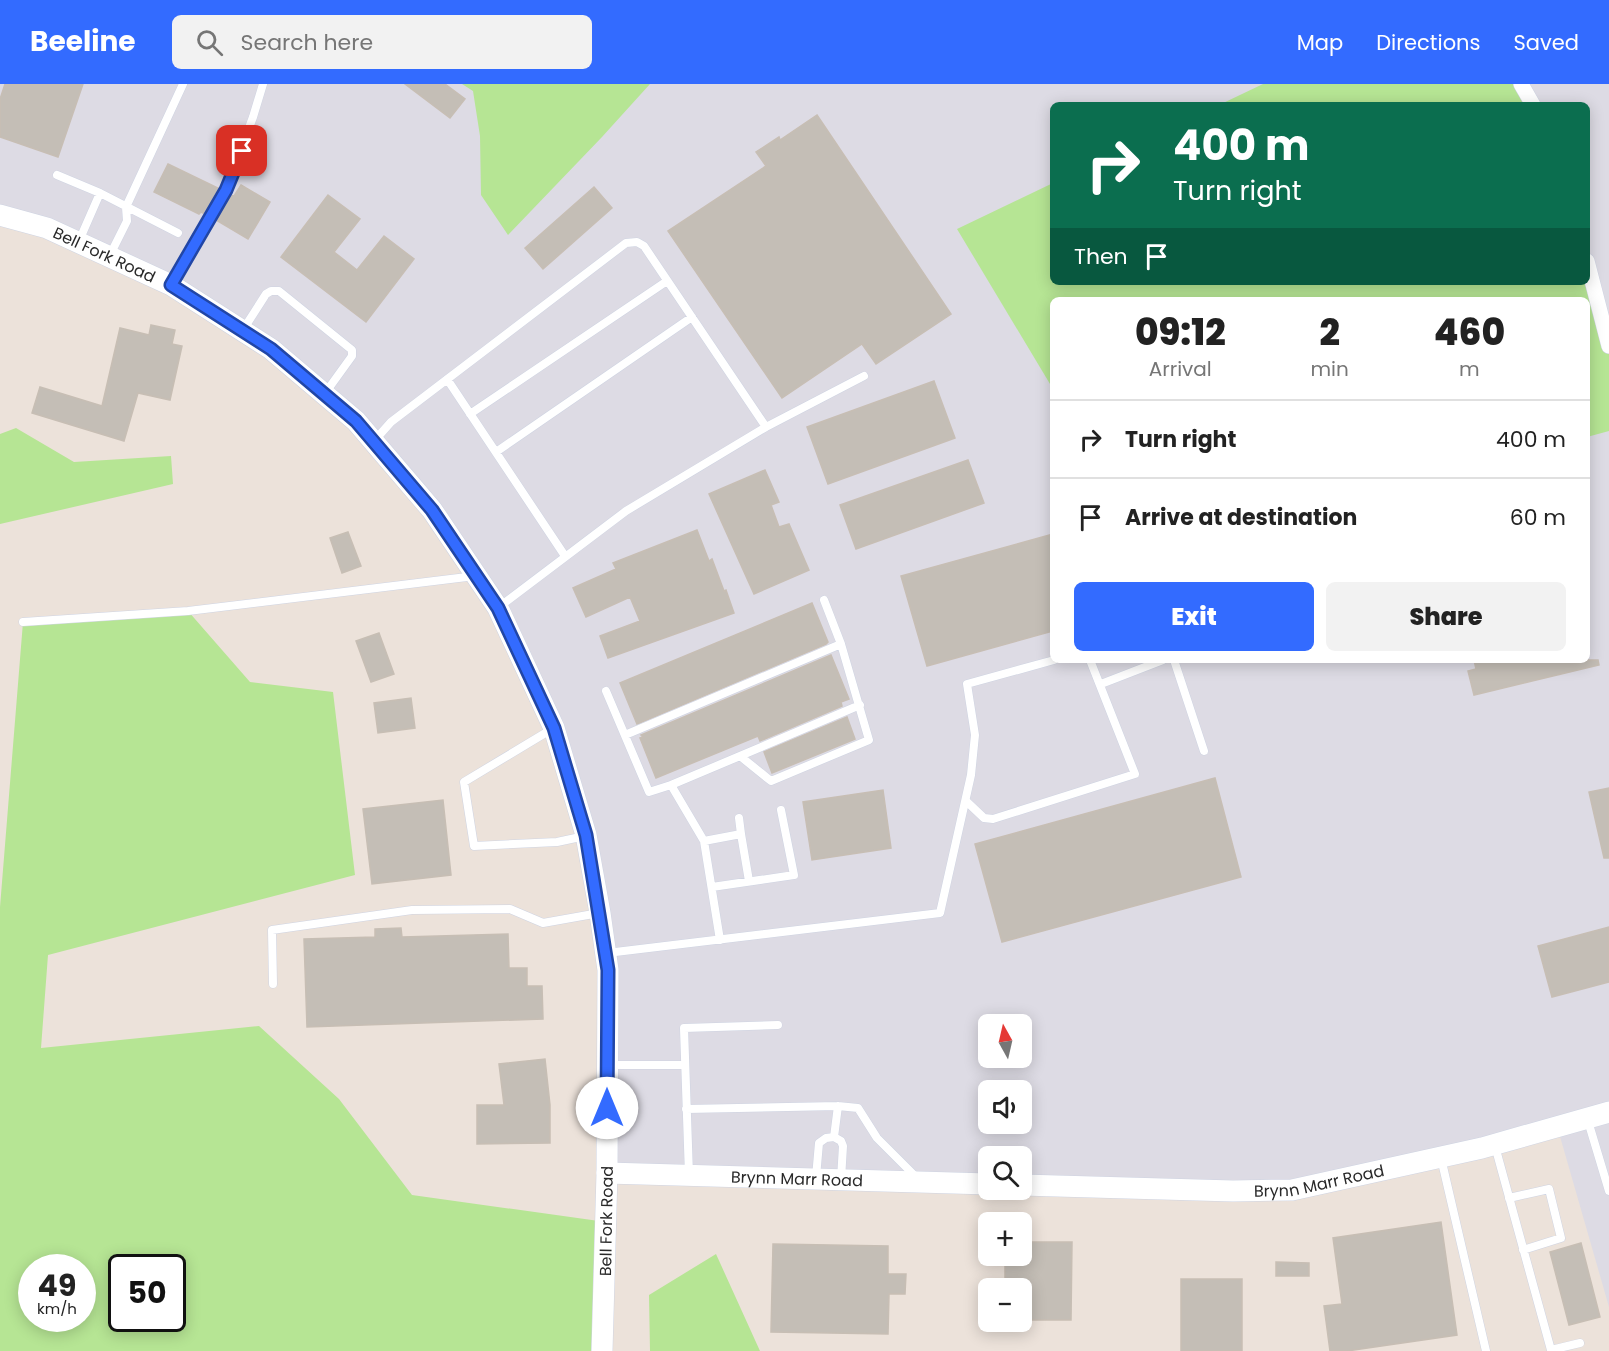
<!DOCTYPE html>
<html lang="en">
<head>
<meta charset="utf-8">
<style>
  :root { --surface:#fff; --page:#f2f2f2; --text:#222; --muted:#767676; --line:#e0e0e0; --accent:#336bff }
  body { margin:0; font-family:Poppins,sans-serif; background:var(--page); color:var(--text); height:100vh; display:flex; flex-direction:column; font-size:22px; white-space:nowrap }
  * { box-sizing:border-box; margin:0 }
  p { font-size:20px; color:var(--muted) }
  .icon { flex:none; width:33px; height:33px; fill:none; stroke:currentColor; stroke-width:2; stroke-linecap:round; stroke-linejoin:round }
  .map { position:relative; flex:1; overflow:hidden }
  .panel { position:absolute; left:1050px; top:213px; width:540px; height:366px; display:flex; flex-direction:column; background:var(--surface); border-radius:9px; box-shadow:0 3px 15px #0003 }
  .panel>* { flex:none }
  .top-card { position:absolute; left:1050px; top:18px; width:540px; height:183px; border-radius:9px; box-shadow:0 3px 15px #0003; background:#0b6e4f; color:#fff; overflow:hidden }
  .needle { width:39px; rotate:352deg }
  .fabs { position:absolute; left:978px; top:930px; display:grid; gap:12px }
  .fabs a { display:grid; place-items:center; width:54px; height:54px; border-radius:9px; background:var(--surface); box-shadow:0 3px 15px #0003; font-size:30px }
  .speed { position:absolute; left:18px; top:1170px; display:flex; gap:12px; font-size:30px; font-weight:700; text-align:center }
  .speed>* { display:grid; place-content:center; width:78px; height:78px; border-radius:50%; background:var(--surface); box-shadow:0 3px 15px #0003; line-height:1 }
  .speed small { font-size:15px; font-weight:400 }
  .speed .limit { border:3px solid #111; border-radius:9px; background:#fff; color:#111 }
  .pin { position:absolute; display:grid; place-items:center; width:51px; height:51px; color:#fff; margin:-26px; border-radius:12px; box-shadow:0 3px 9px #0006 }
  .me { position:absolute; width:66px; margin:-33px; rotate:0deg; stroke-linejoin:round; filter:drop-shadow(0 0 4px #0008) }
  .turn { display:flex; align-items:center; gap:21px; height:126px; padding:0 24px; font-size:27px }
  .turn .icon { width:78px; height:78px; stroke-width:2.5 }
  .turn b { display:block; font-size:42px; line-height:51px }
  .then { display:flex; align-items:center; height:57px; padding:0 24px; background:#0003; gap:12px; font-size:22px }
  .eta { display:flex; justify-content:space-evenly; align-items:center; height:102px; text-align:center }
  .eta b { font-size:36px; font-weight:800; line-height:42px }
  .cta { display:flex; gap:12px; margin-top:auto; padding:12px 24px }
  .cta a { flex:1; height:69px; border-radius:9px; background:var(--accent); color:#fff; font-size:24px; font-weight:800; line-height:69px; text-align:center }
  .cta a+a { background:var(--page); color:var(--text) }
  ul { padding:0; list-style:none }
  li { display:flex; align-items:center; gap:18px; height:78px; padding:0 24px; border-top:2px solid var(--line) }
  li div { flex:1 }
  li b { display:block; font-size:22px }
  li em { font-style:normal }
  header { display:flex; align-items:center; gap:36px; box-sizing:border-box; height:84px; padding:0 30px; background:var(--accent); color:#fff }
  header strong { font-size:28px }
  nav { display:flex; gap:33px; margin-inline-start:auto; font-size:21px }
  .search { width:420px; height:54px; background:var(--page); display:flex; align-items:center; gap:15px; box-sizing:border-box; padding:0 21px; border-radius:9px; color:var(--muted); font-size:22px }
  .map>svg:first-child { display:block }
  .industrial { fill:#dddbe4; fill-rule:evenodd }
  .green { fill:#b6e594; fill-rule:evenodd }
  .building { fill:#c4beb6; stroke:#c7beb4; stroke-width:1.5 }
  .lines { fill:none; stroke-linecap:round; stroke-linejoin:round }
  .lane-casing { stroke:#cfd4e2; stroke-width:9 }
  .street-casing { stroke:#cfd4e2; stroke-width:16 }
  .secondary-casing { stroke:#cfd4e2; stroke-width:22 }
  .lane { stroke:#fff; stroke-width:8 }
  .street { stroke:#fff; stroke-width:15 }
  .secondary { stroke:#fff; stroke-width:21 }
  .route-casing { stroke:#2146a6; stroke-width:15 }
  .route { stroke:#336bff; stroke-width:10 }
  .labels { text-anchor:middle; stroke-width:5; stroke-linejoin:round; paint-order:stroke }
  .street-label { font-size:16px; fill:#292929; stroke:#fff }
</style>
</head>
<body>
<header>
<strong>Beeline</strong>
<div class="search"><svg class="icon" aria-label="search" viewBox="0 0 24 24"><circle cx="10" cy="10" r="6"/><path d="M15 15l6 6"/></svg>Search here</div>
<nav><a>Map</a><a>Directions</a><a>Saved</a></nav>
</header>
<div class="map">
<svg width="1609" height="1267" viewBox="0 0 1609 1267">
  <rect width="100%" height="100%" fill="#ece2da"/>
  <path class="industrial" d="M0,0H1609V1024L1292,1106L1022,1101V1072H988V1100L607,1089L608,886L586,751L498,524L356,337L171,201L0,131ZM1053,21H1587V198H1053ZM1053,216H1587V576H1053ZM988,940H1022V974H988ZM988,1006H1022V1040H988Z
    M1609,1028V1223L1557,1042Z"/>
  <path class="green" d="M462,0H650L602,53L508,151L481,111L480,52L473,7Z
    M1263,0H1521L1533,21H1219Z
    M1053,99V198H1587L1609,262V347L1587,353V216H1053V305L957,145Z
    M16,344L74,378L171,372L173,400L0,440V350Z
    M188,527L250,598L333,608L355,791L48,871L41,964L259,942L339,1015L412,1111L606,1138L609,1267H0V823L23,538ZM32,1184H82V1234H32ZM122,1184H172V1234H122Z
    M716,1170L760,1267H650L649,1211Z"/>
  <path class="building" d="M5,0H83L58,73L0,53V15Z
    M405,0H445L465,15L450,34Z
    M817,31L951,230L876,280L862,260L782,314L668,147L766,82L756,68L779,53L780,56Z
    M168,80L220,105L205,130L201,128L199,130L154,108Z
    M241,101L270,118L248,155L216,136L230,111L234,112Z
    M594,103L612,124L543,185L525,164Z
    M328,111L360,135L334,168L357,186L384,152L414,175L366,238L281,173Z
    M151,241L175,246L172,260L182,262L170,316L138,309L124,357L32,329L40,303L102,322L120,244L149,251Z
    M934,297L955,354L828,400L807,343Z
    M968,376L984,419L856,465L840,421Z
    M765,386L779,418L771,421L779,443L789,440L809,486L754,510L709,410Z
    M697,446L709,477L712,475L724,507L726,506L734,529L608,574L600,552L640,537L630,513L586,533L573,504L616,485L613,479Z
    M348,448L361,482L342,489L330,454Z
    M1053,450V547L927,582L901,492Z
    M812,519L828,558L826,560L637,640L620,599Z
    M379,549L394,590L371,598L356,557Z
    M831,571L849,615L841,618L842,622L760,657L758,652L656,694L640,654L643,653L641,651Z
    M1474,576H1598L1599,581L1474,611L1468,587L1476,585Z
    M411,614L415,644L378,649L374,619Z
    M847,633L855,655L772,689L764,668Z
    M1215,694L1241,793L1002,858L975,760Z
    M1609,704V774H1604L1589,708Z
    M883,706L891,764L812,776L803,718Z
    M443,716L451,791L372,800L363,725Z
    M1609,843V898L1552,913L1538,862Z
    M401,844L402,853L508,850L509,884H527V902H542L543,935L307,943L304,855L375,853V845Z
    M545,975L550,1021V1059L477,1060V1021H504L499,980Z
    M1441,1138L1457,1251L1347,1267H1330L1324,1222L1342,1220L1333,1154Z
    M1022,1158H1072L1071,1236H1022V1204H1005V1172H1022Z
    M1581,1159L1600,1233L1569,1241L1550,1168Z
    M773,1160L888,1162V1190H906L905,1210H889L888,1250L771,1248Z
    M1276,1178L1309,1179V1192H1276Z
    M1181,1195H1242V1267H1181Z"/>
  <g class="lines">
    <defs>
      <path id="lane" d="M57,91L100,109L178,149
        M79,157L100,109
        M110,171L127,137L126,123L183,0
        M172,200L226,106L253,33L263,0
        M243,246L266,210L271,207H279L352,266V272L326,308
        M447,295L565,472
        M470,330L667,197
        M375,356L391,338L626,159L637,158L644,162L766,343
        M496,368L692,233
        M499,523L626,427L766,343L864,292
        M23,538L188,527L475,492
        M1174,576L1204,667
        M1101,600L1163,576
        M606,607L649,708L671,701L704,757L720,856
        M552,645L464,698L474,762L557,758L585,752
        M625,651L841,560L824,516
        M740,672L860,621
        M671,701L740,672L771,697L869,656L841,560
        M966,717L984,734L993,735L1135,690L1090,576
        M741,750L749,797
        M704,757L741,750L739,734
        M712,803L794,791L781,726
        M607,869L940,829L971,691L975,651L967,600L1054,576
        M273,900L272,846L412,826L510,825L543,839L599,829
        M608,981H685
        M686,1025L838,1022L858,1024L877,1054L916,1093
        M1588,1037L1609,1107
        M834,1053L841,1057L843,1062L841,1095
        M1495,1062L1551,1266L1580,1259
        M1441,1074L1486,1267
        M689,1091L684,944L778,941
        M816,1093L819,1059L826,1054L834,1053L838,1022
        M1509,1114L1549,1105L1561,1154L1523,1166"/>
      <path id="street" d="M1521,0L1533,21
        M1587,177L1609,262"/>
      <g id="secondary">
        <path id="s1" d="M0,131L47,144L171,201L271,265L356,337L432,426L498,524L554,644L586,751L600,829L608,886L607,1089L602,1267"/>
        <path id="s2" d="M607,1089L988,1100"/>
        <path id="s3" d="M1022,1101L1233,1107L1292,1106L1482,1064L1609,1028"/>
      </g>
    </defs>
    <use href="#lane" class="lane-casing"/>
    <use href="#street" class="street-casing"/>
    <use href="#secondary" class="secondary-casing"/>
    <use href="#lane" class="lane"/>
    <use href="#street" class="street"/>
    <use href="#secondary" class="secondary"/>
  </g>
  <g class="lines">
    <defs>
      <path id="route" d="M242,67L226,106L171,201L271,265L356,337L432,426L498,524L554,644L586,751L608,886L607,1024"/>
    </defs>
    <use href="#route" class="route-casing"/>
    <use href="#route" class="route"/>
  </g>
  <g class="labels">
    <g class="street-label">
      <text dy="6" stroke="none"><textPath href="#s1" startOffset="112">Bell Fork Road</textPath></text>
      <text dy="6" stroke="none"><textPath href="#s2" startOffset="190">Brynn Marr Road</textPath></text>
      <text dy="6" stroke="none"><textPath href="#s3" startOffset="298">Brynn Marr Road</textPath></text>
      <text transform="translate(606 1137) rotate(-89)" y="6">Bell Fork Road</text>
    </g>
  </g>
</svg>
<div class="fabs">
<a><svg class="needle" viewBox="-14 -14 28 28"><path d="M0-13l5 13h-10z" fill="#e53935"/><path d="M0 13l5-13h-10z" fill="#767676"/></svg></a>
<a><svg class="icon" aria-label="sound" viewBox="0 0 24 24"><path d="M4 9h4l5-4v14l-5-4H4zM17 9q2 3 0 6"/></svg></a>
<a><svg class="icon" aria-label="search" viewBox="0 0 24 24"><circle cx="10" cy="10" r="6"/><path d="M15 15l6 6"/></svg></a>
<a>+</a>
<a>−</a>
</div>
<div class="speed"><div>49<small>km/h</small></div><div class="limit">50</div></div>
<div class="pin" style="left:242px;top:67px;background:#d93025"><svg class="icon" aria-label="arrive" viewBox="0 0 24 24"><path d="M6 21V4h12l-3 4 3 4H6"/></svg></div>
<svg class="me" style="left:607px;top:1024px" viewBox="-20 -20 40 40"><circle r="19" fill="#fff"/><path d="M0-13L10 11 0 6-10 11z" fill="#336bff"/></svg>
<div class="top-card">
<div class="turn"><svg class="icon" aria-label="right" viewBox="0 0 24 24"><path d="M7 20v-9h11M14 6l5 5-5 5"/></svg><div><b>400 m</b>Turn right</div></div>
<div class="then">Then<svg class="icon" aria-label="arrive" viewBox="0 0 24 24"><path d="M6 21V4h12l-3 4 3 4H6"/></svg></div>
</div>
<section class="panel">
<div class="eta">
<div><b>09:12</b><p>Arrival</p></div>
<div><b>2</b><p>min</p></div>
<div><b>460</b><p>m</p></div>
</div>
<ul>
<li><svg class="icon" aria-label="right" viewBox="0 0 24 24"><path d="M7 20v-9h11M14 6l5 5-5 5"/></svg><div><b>Turn right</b></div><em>400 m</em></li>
<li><svg class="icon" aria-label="arrive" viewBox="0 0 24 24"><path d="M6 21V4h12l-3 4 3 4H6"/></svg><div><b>Arrive at destination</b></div><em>60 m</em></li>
</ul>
<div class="cta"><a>Exit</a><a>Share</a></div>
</section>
</div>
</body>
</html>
